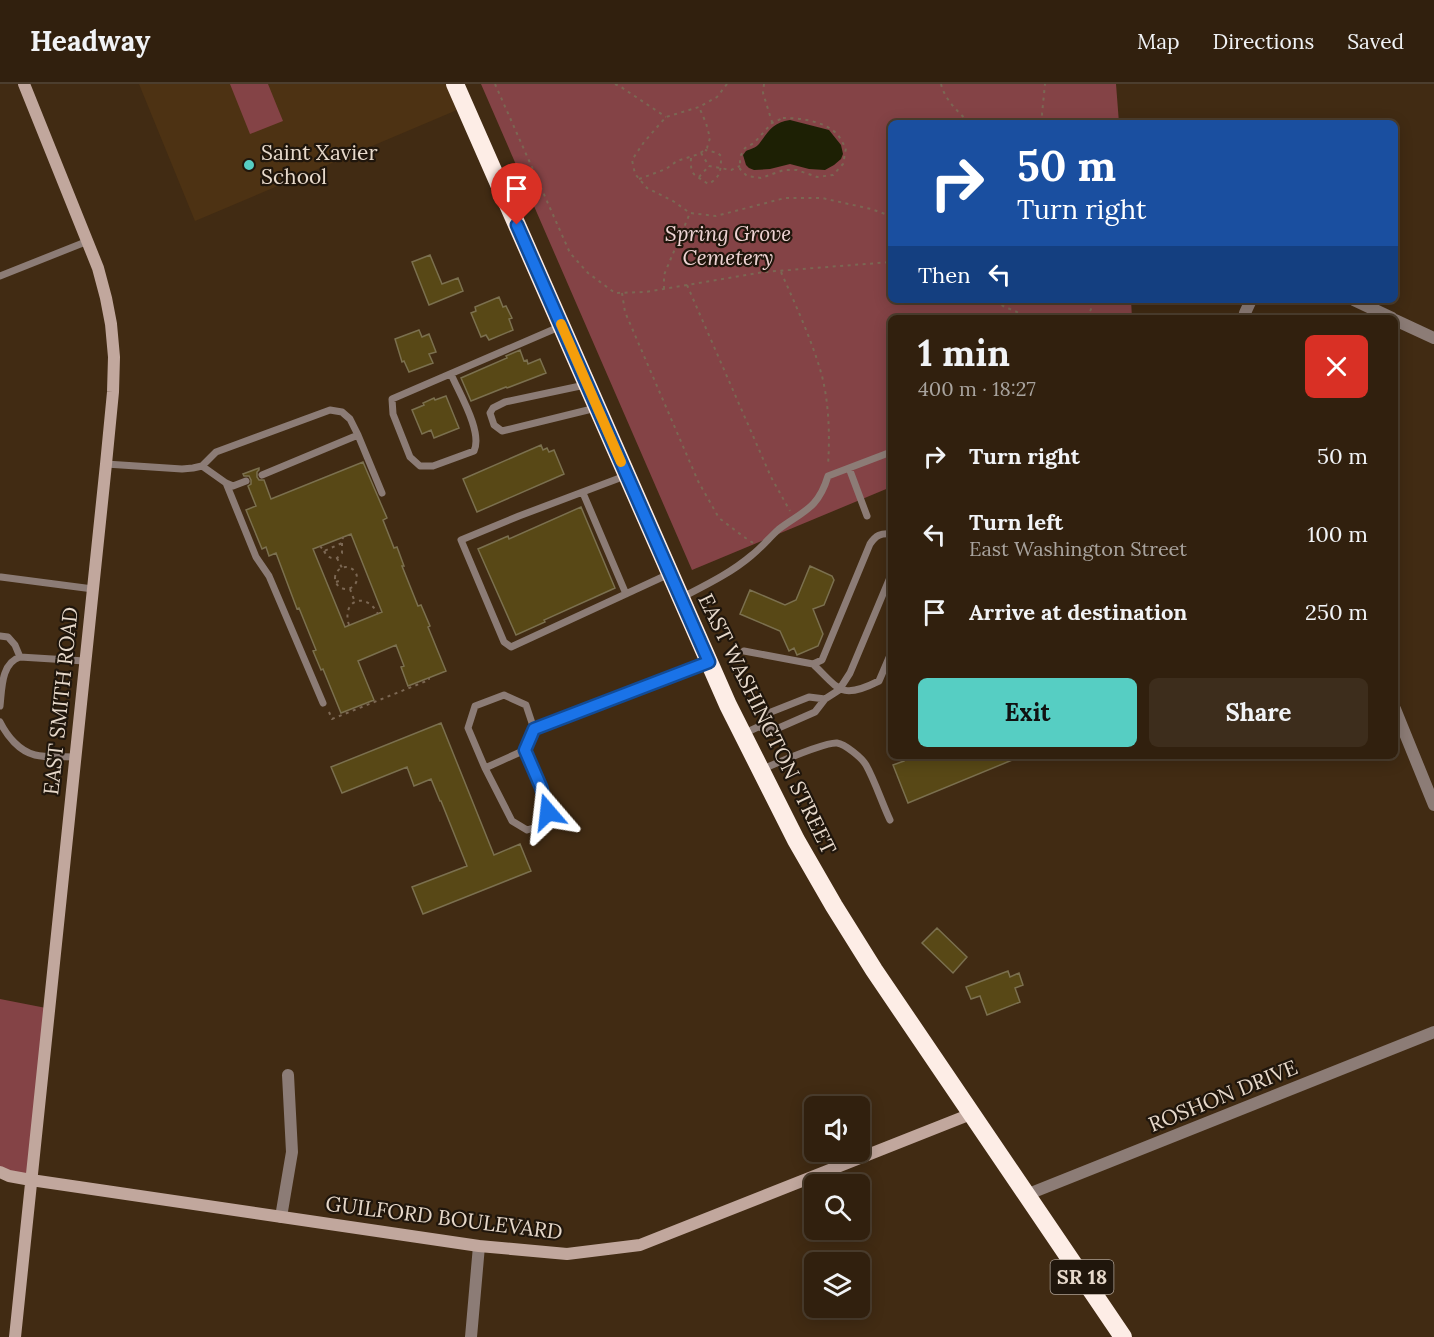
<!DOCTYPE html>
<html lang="en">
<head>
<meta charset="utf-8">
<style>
  :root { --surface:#31200e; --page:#3d2d1c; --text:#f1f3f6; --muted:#a8a39e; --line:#4c3e2e; --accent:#56cec3 }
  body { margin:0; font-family:Lora,serif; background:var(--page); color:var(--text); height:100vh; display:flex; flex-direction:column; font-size:22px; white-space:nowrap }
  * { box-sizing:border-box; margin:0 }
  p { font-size:20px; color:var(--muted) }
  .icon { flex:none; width:33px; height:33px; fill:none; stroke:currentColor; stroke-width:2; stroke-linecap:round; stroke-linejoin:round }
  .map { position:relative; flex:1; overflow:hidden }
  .drawer { position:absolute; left:888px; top:231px; width:510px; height:444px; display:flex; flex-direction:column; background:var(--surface); border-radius:9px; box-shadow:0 3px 15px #0003,0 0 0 2px var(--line) }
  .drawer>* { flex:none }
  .hud { position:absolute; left:888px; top:36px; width:510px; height:183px; border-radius:9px; box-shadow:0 3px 15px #0003,0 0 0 2px var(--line); background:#1a4fa0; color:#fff; overflow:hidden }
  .buttons { position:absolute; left:804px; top:1012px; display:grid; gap:12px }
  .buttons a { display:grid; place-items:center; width:66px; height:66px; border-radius:9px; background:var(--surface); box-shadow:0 3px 15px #0003,0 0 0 2px var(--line); font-size:30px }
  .pin { position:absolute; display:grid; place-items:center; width:51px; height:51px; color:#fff; margin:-62px -26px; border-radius:50% 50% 50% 0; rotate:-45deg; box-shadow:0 0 6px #0007 }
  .pin .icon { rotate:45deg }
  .me { position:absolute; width:66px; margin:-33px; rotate:343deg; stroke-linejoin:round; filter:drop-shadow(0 0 4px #0008) }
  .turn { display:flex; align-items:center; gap:21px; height:126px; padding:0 30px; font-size:27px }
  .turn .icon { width:78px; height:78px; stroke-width:2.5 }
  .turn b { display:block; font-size:42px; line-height:51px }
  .then { display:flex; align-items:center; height:57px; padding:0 30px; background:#0003; gap:12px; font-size:22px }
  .round { display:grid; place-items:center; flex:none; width:63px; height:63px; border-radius:9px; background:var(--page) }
  .headline { display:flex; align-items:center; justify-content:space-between; height:102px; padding:0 30px }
  h1 { font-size:36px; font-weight:700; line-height:45px }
  .cta { display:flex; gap:12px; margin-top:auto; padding:12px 30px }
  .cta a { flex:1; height:69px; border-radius:9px; background:var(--accent); color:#111; font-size:24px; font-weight:700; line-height:69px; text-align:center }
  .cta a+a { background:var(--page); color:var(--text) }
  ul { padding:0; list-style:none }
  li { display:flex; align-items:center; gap:18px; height:78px; padding:0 30px }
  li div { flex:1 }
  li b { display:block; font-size:22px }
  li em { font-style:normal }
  header { display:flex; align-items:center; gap:36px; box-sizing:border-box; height:84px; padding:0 30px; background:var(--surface); border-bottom:2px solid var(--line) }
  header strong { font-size:28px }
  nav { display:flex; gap:33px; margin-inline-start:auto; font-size:21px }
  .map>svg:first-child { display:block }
  .built { fill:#4d3213 }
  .green { fill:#844346 }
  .water { fill:#1d2004 }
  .building { fill:#584816; stroke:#7b704f; stroke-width:1.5; fill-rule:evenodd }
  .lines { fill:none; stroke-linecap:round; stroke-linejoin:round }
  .path { stroke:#7b6753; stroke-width:2; stroke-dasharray:3 4.5; stroke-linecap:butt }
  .lane { stroke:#8c7c76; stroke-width:7 }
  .street { stroke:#8c7c76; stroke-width:12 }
  .secondary { stroke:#c1a79d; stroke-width:12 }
  .highway { stroke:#fdede6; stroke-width:18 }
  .route-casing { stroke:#114b97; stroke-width:15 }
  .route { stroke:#1a73e8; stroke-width:10 }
  .slow { stroke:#f59e0b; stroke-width:10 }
  .poi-dot { fill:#56cec3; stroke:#20160c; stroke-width:2 }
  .labels { text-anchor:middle; stroke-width:4.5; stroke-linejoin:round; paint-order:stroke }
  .shield { fill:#20160c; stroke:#ab9e92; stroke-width:1.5 }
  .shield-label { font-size:20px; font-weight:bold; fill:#e7d9cb }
  .poi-label { font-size:21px; fill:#e7d9cb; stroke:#20160c; text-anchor:start }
  .park-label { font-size:21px; font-style:italic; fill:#eed4d4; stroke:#20160c }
  .street-label { font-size:21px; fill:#e7d9cb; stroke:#20160c }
</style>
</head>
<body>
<header>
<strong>Headway</strong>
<nav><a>Map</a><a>Directions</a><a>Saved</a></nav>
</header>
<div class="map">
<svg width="1434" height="1253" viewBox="0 0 1434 1253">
  <rect width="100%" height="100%" fill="#412b13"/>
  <path class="built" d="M139,0H446L457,26L195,137Z"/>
  <path class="green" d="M230,0H268L283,37L250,50Z
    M481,0H1116L1119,39H891V216H1131L1132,234H891V403L692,486Z
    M0,915L46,924L28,1093L0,1084Z"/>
  <path class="water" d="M790,36L829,46L841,61L843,70L841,75L834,81L825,86L809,85L790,80L770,85L754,86L749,84L746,81L743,71L746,67C750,65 756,64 759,60C768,48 773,38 790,36Z"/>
  <path class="building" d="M430,171L442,200L458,194L463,207L429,221L412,178Z
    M499,213L503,223L506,222L512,234L509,235L513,246L489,256L486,251L481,253L471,229L476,227L475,223Z
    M419,246L422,253L429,250L436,268L429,270L433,279L409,288L404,277L402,278L395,255Z
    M520,266L524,277L527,276L528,280L540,275L546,289L507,304L506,303L471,317L461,294L507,274L506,272Z
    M446,312L459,344L434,354L431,346L422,350L412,326L424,321L423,319L434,314L435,316Z
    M541,361L543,366L547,364L549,368L554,366L564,390L477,428L463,395Z
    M363,378L387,434L383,436L394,464L397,463L404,482H402L418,522L421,521L430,542L428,543L446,587L408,602L401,583L404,582L396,561L358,577L374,616L341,629L323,585L321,586L313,567L316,566L299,524L297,525L276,469L269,472L266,463L262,465L246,426L256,422L248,402L251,400V396L249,392H244L243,390L259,384V386L257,388V393L259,396H264L271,415ZM351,450L382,528L345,543L313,465Z
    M581,423L615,504L544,536L545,538L516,551L478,465L508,452L509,455Z
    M810,482L832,492L834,496L824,521L813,525L823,550L818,562L797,571L794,564L789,567L780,547L740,530L750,506L785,521L796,516Z
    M441,639L494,771L520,760L531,787L423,830L412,803L467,782L441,717H440L431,695L414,702L407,683L342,709L331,683Z
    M902,672H1022L908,719L893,681L904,677Z
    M937,844L967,873L953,889L922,859Z
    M1008,887L1010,893L1019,889L1023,901L1015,904L1020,918L987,931L980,912L971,915L966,903Z"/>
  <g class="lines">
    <path class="path" d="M495,0L570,169L588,189L615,209L646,208L764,188L891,178
      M615,0L621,3L666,33
      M727,0L717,13L699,23L666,33L644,58L632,76L635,90L647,104L673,117L690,129L716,132L785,114H822L871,125L891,132
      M764,0L763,9L772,38
      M941,0C945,16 958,28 970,39
      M783,34C801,34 825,37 838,51C841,55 843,60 846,64L843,80L833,91L817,93L797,86H784L761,94L747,92L740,85V73L745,64L754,59L772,39Z
      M1043,39L1042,30L1045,0
      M701,69L709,82L731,86L740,82
      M691,74C690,93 695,90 708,100C721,94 721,85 721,72L718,69L705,66
      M699,93L709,82
      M639,95L666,85L677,77L699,70L707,64L710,54L706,39L699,23
      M781,188C796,222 812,256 822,292C829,320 830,352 828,381
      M687,201L771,393L790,427
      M664,205V191L690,129
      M622,209L625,228L698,397L719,434L744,453L753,459
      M996,216L1003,222L1031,234
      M1087,234L1092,223L1089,216
      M320,462L324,467L342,459L343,453
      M324,467C327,473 331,475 337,474L342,469V459
      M337,474L342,484
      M335 494a11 11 0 1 1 22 0a11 11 0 1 1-22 0Z
      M336,498L342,496
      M350,505L355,518
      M349,541C341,516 366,507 378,530
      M329,628L332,635L429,596V594"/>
    <path class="lane" d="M0,192L88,157
      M451,290C459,309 483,348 474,367L433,382H420L410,373L393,330L392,315L559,243
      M585,301L505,318L493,324L490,329L494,341L502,347L596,324
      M106,380L182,385L193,384L202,382L216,368L330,326L342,328L350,335L358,351L382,409
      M202,382L226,399L233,402L246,397
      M849,384L867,432
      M262,391L358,351
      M625,392L519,432L461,456L504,558L511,563L669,490
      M226,399L256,473L269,492L323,619
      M583,409L626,510
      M1,493L93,505
      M681,514C706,501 731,489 752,471C762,463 770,453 779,445C803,427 818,425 828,392L891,368
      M0,552L8,553L15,561L20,573
      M744,567L813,580L822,576L870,460C876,451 881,449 891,450
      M813,580C840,606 841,616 879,597L891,569
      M825,615L839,606L850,589L891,491
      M0,622C2,605 1,579 20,573L85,577
      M0,638C7,652 19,667 35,671C48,674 63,672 75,673
      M534,645L525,666L541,703L548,728L543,741L527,746L512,737L485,684L468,644L475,622L504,611L526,621L534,645L707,578
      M745,649L758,643L774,646L815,628L825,615L809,613L766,630L758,643
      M485,684L525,666
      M763,685C777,679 824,658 837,659C845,660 862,674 866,681C875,697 882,719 890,736"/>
    <path class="street" d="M1354,216L1392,234
      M1244,234L1245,229L1251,216
      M1395,236L1434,254
      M1395,625L1434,721
      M1026,1111L1434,948
      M281,1133L292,1068L288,991
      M471,1253L479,1162"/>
    <path class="secondary" d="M0,1088L9,1092L31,1096L479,1162L567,1170L640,1161L971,1030
      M15,1253L106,380L113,308L114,273L111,240L106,214L98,184L24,0"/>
    <path class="highway" d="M455,0L728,621L796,756L834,822L874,886L1123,1253"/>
  </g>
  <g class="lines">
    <defs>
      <path id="route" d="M517,141L709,578L534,645L525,666L541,703L548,728"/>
    </defs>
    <use href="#route" class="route-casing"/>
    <use href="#route" class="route"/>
    <path class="slow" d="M561,240L621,378"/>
  </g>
  <circle class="poi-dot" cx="249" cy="81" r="6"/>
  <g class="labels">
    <rect class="shield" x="1050.5" y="1176" width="63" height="34" rx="4.5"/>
    <g class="shield-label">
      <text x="1082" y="1200">SR 18</text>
    </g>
    <g class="poi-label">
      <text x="261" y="76">Saint Xavier<tspan x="261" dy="24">School</tspan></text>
    </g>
    <g class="park-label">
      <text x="728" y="157">Spring Grove<tspan x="728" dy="24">Cemetery</tspan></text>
    </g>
    <g class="street-label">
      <text transform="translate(61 617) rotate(-84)" y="7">EAST SMITH ROAD</text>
      <text transform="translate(767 640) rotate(64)" y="7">EAST WASHINGTON STREET</text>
      <text transform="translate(1223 1012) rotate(-22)" y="7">ROSHON DRIVE</text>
      <text transform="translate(444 1134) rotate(7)" y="7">GUILFORD BOULEVARD</text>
    </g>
  </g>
</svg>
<div class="buttons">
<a><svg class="icon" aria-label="sound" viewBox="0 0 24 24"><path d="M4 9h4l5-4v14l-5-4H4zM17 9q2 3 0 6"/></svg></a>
<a><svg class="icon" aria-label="search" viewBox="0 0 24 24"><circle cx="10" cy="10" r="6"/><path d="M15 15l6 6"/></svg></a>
<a><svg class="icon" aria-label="layers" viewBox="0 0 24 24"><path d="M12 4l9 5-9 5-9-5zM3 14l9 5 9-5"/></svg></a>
</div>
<div class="pin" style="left:517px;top:141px;background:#d93025"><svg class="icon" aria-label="arrive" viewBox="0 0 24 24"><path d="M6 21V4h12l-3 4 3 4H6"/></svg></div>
<svg class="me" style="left:548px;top:728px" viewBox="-20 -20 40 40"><path d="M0-17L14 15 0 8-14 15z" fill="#1a73e8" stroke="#fff" stroke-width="4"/></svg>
<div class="hud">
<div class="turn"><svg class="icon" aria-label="right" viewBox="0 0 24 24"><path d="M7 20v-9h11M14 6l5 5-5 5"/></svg><div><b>50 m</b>Turn right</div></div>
<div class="then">Then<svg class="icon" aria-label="left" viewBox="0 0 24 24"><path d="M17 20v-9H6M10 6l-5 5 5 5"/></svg></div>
</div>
<section class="drawer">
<div class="headline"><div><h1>1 min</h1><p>400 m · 18:27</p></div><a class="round" style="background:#d93025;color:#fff"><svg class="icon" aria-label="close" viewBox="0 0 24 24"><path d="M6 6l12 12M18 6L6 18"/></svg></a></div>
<ul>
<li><svg class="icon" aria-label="right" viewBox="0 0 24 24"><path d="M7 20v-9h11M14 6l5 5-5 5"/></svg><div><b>Turn right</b></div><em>50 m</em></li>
<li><svg class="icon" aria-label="left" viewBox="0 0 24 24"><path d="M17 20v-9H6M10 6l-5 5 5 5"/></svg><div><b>Turn left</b><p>East Washington Street</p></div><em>100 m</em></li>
<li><svg class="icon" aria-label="arrive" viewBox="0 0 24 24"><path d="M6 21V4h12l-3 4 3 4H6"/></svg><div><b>Arrive at destination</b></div><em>250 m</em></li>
</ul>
<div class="cta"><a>Exit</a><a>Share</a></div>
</section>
</div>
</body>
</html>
